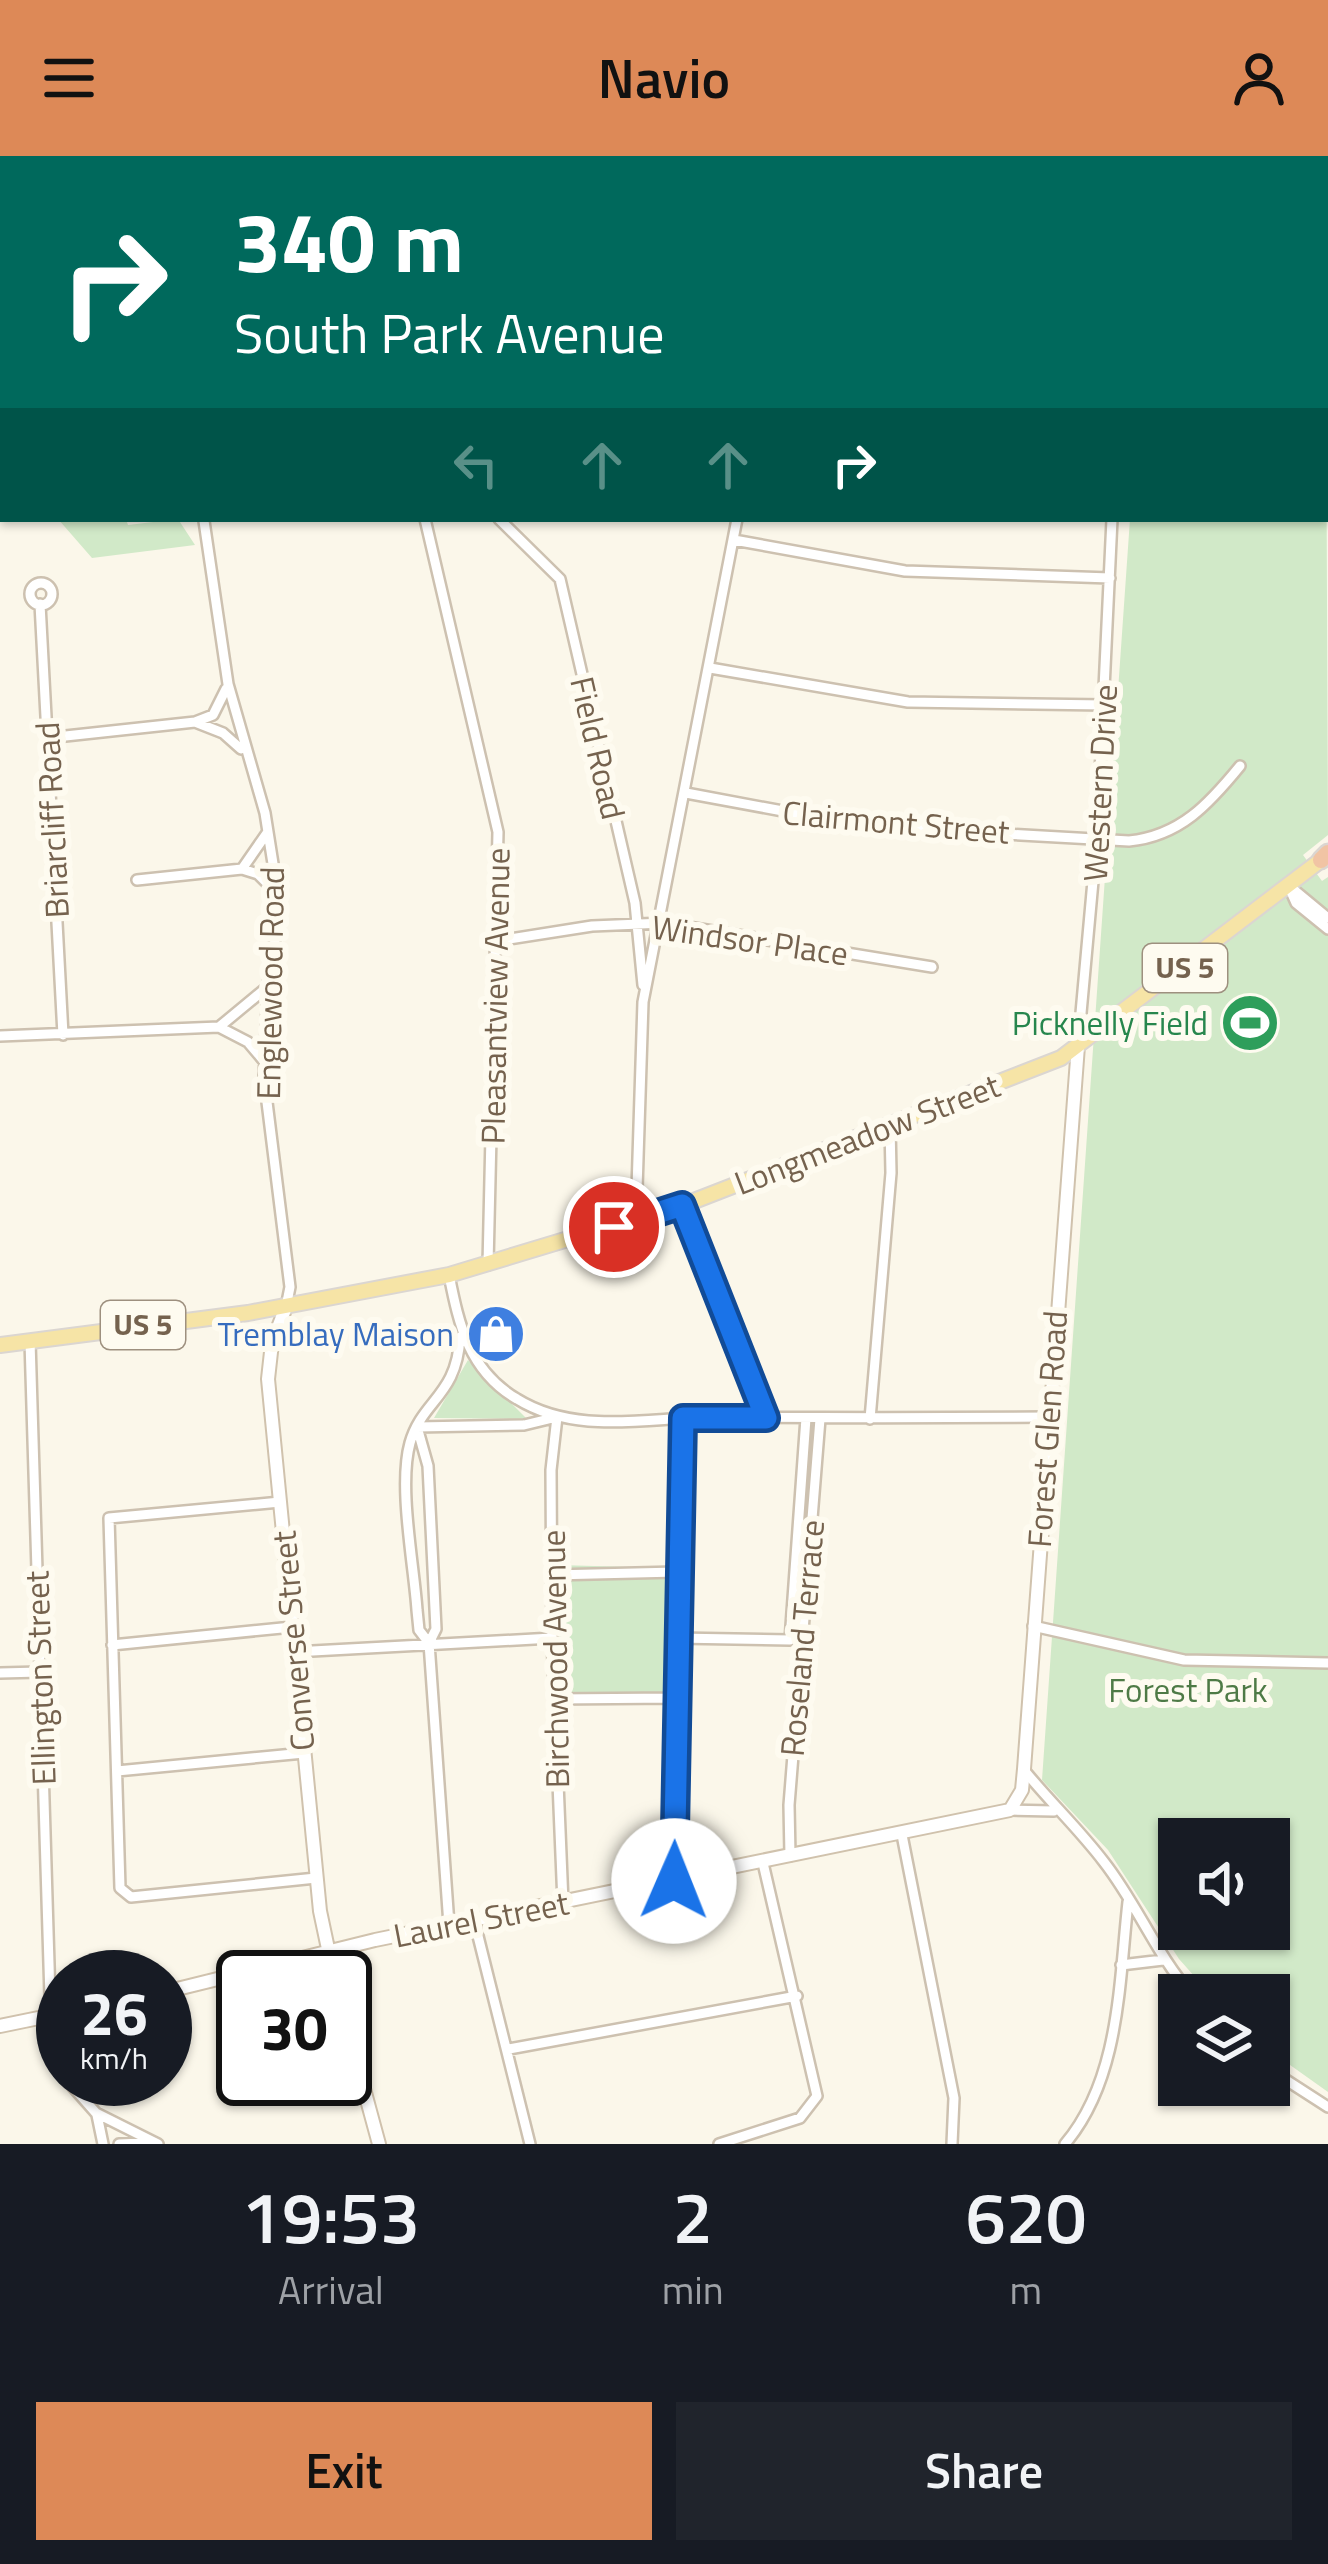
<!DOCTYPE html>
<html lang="en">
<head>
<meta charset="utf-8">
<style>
  :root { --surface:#171b24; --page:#20242c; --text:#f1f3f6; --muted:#9ea1a6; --accent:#dd8957 }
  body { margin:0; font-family:"Titillium Web",sans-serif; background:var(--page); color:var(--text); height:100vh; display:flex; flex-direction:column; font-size:45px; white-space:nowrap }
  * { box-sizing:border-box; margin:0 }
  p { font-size:39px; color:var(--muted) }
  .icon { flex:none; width:66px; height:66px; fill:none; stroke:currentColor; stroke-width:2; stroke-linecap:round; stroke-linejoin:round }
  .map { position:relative; height:1988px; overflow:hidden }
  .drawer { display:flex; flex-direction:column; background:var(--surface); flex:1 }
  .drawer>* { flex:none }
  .guide { position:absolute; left:0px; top:0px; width:1329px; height:366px; box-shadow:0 3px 9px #0004; background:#00695c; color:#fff; overflow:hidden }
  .fabs { position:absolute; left:1158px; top:1662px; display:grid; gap:24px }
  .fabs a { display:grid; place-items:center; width:132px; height:132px; border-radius:0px; background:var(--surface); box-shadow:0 3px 9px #0004; font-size:60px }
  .speed { position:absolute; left:36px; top:1794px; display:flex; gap:24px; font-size:60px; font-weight:700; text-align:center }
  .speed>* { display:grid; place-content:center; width:156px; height:156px; border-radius:50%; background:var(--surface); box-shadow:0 3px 9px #0004; line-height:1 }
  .speed small { font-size:30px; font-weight:400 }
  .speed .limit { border:6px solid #111; border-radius:18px; background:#fff; color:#111 }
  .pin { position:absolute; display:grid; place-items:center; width:102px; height:102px; color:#fff; margin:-51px; border:6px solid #fff; border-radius:50%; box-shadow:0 3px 12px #0007 }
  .me { position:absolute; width:132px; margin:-66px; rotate:1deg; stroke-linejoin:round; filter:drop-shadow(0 0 9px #0008) }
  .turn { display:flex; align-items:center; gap:42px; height:252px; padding:0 36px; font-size:54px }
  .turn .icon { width:156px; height:156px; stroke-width:2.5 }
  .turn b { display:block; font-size:84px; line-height:102px }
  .lanes { display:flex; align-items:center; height:114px; padding:0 36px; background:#0003; justify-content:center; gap:60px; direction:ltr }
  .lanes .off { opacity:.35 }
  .eta { display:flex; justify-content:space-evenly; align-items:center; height:204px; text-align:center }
  .eta b { font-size:72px; font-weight:600; line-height:84px }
  .button { display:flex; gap:24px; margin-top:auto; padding:24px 36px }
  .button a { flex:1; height:138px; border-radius:0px; background:var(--accent); color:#111; font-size:48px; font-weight:600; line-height:138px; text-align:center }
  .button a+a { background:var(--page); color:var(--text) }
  header { display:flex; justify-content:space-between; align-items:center; height:156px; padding:0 36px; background:var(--accent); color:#111; font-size:54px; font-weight:600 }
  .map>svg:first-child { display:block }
  .green { fill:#d1e9c8; fill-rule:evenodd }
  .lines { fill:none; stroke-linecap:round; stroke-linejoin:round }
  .stream { stroke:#a5c7d6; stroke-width:3 }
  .street-casing { stroke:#cdc1b0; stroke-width:14 }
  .secondary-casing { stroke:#d0c2ad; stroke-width:16 }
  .primary-casing { stroke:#dbd6d1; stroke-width:18 }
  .highway-casing { stroke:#dbd6d1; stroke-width:21 }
  .street { stroke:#fff; stroke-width:9 }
  .secondary { stroke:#fff; stroke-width:12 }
  .primary { stroke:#f6e4a6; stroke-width:14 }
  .highway { stroke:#f1c4a4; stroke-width:16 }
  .rail-casing { stroke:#bca8c5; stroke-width:8 }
  .rail { stroke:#fefbf0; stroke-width:3; stroke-dasharray:9; stroke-linecap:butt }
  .route-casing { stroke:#114b97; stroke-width:30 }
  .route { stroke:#1a73e8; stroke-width:21 }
  .labels { text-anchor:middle; stroke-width:12; stroke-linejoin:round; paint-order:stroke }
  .shield { fill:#fefbf0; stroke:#9e907f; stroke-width:3 }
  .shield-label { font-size:30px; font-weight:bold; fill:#75624e }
  .street-label { font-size:33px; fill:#75624e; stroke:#fefbf0 }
  .leisure-label { font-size:33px; fill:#27864d; stroke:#fefbf0; text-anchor:end }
  .shop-label { font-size:33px; fill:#366cbe; stroke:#fefbf0; text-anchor:end }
  .park-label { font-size:33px; fill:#4e7a46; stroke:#fefbf0 }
</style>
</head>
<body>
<header><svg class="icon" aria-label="menu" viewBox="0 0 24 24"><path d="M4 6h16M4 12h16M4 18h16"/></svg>Navio<svg class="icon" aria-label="person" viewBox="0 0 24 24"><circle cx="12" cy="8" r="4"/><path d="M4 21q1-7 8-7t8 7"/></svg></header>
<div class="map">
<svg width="1328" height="1988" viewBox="0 0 1328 1988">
  <rect width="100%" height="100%" fill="#fbf7ea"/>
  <path class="green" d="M481,0H1105L1112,3H540Z
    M1326,207L1328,679L1303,699L1322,725L1328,721V1936L1269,1894V1839H1211L1179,1803L1108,1694L1042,1624L1130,363H1326ZM1179,1683H1269V1773H1179Z
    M58,363H126L128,369L178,363L195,389L92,402Z
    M468,1204L527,1263L434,1262Z
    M557,1409L669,1412L689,1476L678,1539L563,1542L550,1461Z"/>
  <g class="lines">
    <path class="stream" d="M0,323H3"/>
    <defs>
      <path id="street" d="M0,242L3,241
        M425,363L498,676L488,1109
        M499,363L560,423L635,747L643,829
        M204,365L228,528L265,657L274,714L277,771L268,829L264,922L290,1131L286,1151
        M734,384L905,415L1110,422
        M30 438a11 11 0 1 1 22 0a11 11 0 1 1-22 0Z
        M40,448L63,879
        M710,512L908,546L1105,549
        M195,566L223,577L241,593
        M47,582L195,566L213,559L226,533
        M686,637L863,670L1129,685C1180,680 1209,648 1240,610
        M242,713L258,718L276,736
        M137,724L242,713L267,677
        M1288,729L1296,747L1328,773
        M1288,729L1328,762
        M497,785L592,770L664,767L932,811
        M219,871L265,833
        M0,880L219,871L248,886L264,905
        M1078,890L1097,681L1112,363
        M682,1049L766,1262
        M636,1064L643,846L737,363
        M449,1119C459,1169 469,1215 517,1243C577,1280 649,1261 715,1261C826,1262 937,1262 1048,1261
        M30,1185L51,1874L63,1917
        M870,1263L891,1017L890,969
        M417,1271L524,1269L557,1261L551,1314L552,1482L563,1747
        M417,1271L428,1310L436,1473L429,1487L449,1769
        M280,1346L109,1362L120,1732L131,1741L316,1722
        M552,1419L677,1416
        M1033,1470L1184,1504L1328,1507
        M676,1482L790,1484
        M790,1484L806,1262
        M429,1487L419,1474L417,1454C414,1409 398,1330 410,1287C422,1244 457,1240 460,1181
        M112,1489L292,1471
        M294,1496L552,1482
        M0,1517L40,1516
        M554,1543L675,1542
        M1024,1614C1050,1646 1079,1673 1104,1706C1137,1748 1156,1798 1192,1839
        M117,1615L304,1597
        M1010,1654L1054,1655
        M902,1679L954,1942L952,1988
        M790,1700L789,1649L820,1263
        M674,1724L683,1261
        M474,1764L530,1988
        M1121,1809L1163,1804
        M509,1893L797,1840
        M1269,1913L1328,1951
        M66,1923L96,1957L158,1988
        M97,1959L103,1988
        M119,1988L144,1987
        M719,1988L800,1962L817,1940L763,1707
        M1065,1988C1120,1923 1119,1827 1128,1746"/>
      <path id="secondary" d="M286,1151L272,1187L268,1223L320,1755L334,1821
        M165,1836L375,1784L1010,1654L1022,1634L1024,1613L1078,890
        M345,1863L379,1988
        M0,1870L63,1857"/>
      <path id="primary" d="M0,1189L248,1157L449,1119L694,1045L1061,902L1321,704"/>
      <path id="highway" d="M0,71H3
        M0,103L3,102
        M1326,155L1328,156
        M1326,185L1328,186
        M1321,704L1328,697"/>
    </defs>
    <use href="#street" class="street-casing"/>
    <use href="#secondary" class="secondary-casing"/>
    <use href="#primary" class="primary-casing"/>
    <use href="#highway" class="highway-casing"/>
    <use href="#street" class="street"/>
    <use href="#secondary" class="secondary"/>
    <use href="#primary" class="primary"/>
    <use href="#highway" class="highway"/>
    <defs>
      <path id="rail" d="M0,1L65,3
        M1326,102L1328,103"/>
    </defs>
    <use href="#rail" class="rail-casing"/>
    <use href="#rail" class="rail"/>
  </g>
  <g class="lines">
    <defs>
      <path id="route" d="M614,1071L682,1049L766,1262H683L674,1725"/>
    </defs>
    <use href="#route" class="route-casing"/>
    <use href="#route" class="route"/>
  </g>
  <defs>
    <symbol id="stadium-disc" viewBox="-11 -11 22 22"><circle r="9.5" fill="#2e9e5b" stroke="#fefbf0"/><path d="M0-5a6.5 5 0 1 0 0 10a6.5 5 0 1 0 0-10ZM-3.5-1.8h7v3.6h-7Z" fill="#fff"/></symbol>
    <symbol id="shop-disc" viewBox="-11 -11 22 22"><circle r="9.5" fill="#3f7fe0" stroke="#fefbf0"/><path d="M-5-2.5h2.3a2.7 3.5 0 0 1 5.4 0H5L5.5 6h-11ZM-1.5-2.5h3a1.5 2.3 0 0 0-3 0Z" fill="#fff"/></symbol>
  </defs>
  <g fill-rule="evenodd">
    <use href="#stadium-disc" x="1217" y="834" width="66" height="66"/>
    <use href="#shop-disc" x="463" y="1145" width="66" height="66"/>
  </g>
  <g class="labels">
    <g class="shield">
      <rect x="1143" y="788" width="84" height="48" rx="9"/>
      <rect x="101" y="1145" width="84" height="48" rx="9"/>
    </g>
    <g class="shield-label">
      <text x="1185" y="822">US 5</text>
      <text x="143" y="1179">US 5</text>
    </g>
    <g class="street-label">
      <text transform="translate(598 592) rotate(77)" y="12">Field Road</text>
      <text transform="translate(1100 627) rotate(-87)" y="12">Western Drive</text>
      <text transform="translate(52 664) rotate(-93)" y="12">Briarcliff Road</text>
      <text transform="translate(896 666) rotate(5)" y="12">Clairmont Street</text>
      <text transform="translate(750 784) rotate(8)" y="12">Windsor Place</text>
      <text transform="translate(270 827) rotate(-89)" y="12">Englewood Road</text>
      <text transform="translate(495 840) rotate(-89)" y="12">Pleasantview Avenue</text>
      <text transform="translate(867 978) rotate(-21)" y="12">Longmeadow Street</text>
      <text transform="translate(1047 1273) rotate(-86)" y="12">Forest Glen Road</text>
      <text transform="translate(802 1482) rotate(-85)" y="12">Roseland Terrace</text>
      <text transform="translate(293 1485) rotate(-95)" y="12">Converse Street</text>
      <text transform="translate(555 1503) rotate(-91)" y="12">Birchwood Avenue</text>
      <text transform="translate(40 1522) rotate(-92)" y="12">Ellington Street</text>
      <text transform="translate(481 1763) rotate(-11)" y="12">Laurel Street</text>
    </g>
    <g class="leisure-label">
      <text x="1208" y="879">Picknelly Field</text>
    </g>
    <g class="shop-label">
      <text x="454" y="1190">Tremblay Maison</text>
    </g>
    <g class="park-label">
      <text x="1188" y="1546">Forest Park</text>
    </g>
  </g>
</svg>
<div class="fabs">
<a><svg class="icon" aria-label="sound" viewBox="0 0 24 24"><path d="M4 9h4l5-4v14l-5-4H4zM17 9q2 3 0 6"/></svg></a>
<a><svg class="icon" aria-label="layers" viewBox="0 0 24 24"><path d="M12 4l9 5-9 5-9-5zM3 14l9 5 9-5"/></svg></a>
</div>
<div class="speed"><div>26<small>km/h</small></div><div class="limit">30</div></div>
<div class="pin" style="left:614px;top:1071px;background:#d93025"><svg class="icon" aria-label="arrive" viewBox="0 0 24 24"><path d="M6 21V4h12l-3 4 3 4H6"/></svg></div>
<svg class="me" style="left:674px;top:1725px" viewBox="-20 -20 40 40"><circle r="19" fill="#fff"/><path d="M0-13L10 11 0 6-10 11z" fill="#1a73e8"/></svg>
<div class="guide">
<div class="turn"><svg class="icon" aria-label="right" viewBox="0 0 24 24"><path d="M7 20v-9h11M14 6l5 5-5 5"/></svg><div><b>340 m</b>South Park Avenue</div></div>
<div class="lanes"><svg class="icon off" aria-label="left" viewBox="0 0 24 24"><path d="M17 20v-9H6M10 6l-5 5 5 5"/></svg><svg class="icon off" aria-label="ahead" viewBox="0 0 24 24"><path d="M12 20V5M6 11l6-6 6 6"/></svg><svg class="icon off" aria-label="ahead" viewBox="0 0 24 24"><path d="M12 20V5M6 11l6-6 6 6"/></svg><svg class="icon" aria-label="right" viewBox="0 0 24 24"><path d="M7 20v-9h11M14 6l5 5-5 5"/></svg></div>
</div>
</div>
<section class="drawer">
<div class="eta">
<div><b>19:53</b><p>Arrival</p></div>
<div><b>2</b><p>min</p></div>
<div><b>620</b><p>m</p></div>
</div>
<div class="button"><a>Exit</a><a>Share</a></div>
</section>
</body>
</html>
